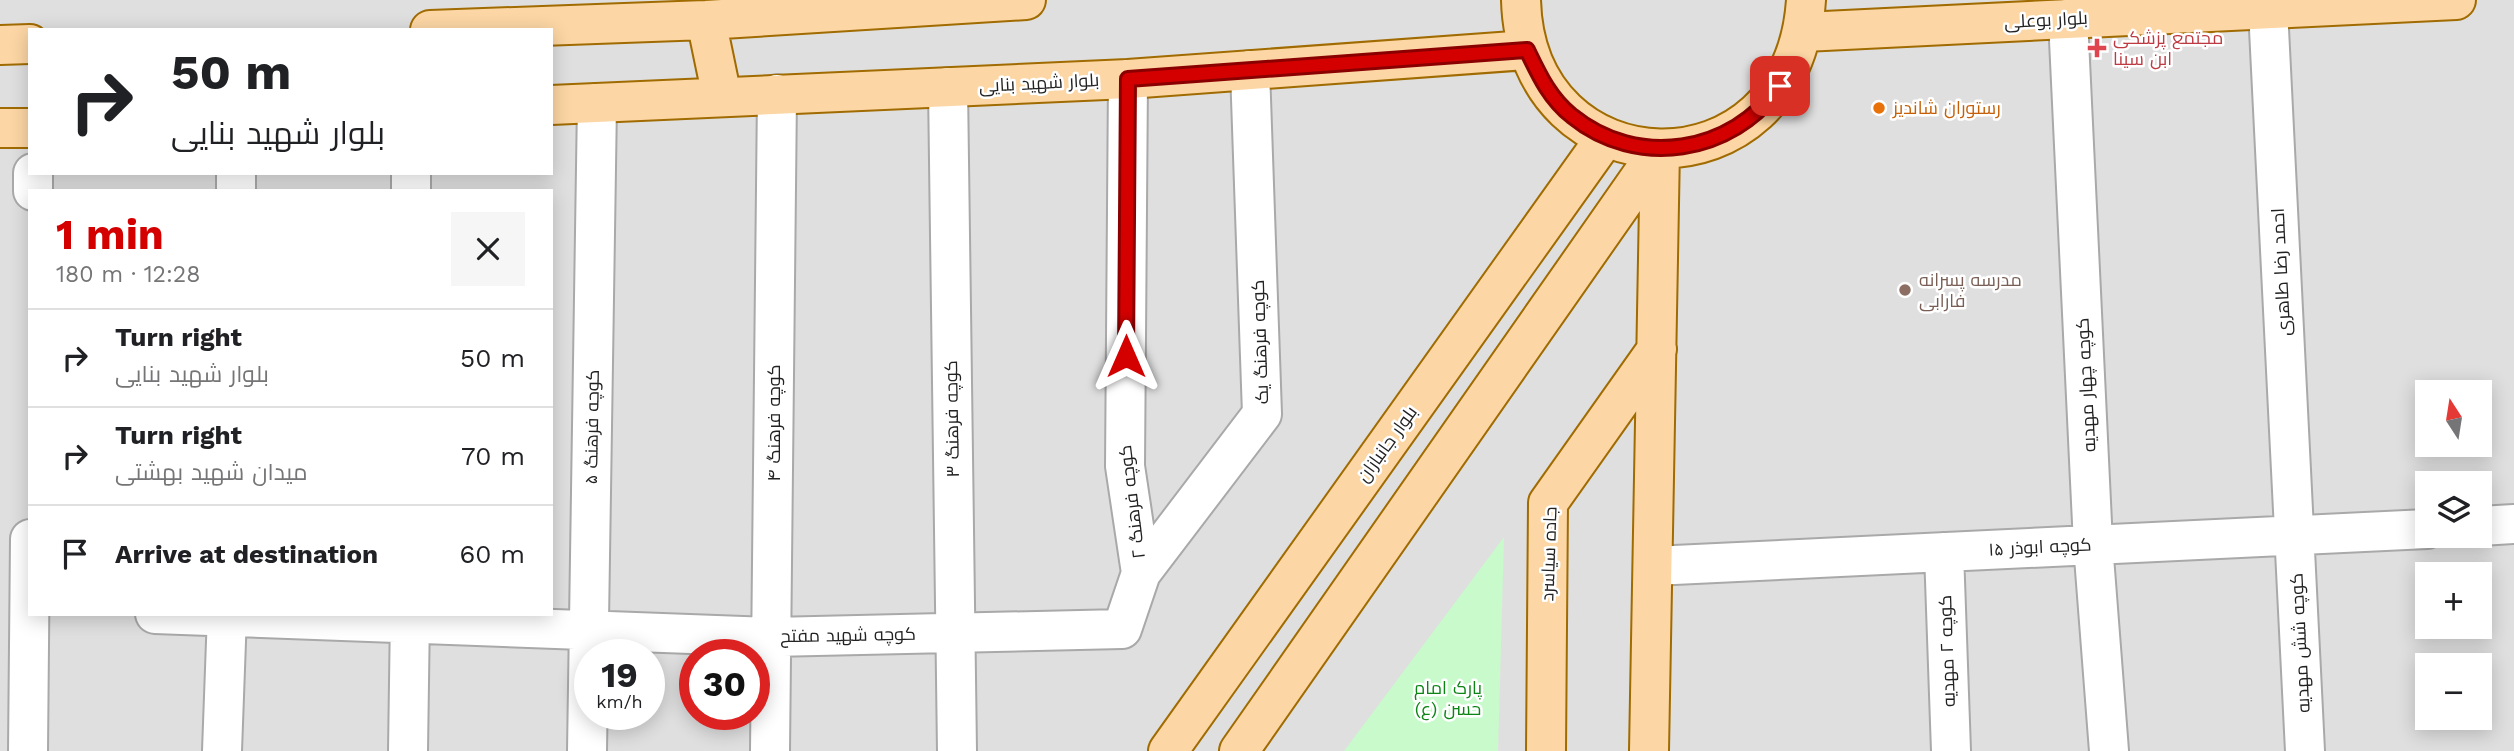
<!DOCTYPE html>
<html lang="en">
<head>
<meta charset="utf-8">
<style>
  :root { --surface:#fff; --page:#f6f6f6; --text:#202124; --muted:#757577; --line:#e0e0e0; --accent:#d40000 }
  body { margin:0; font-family:"Work Sans",Cairo,sans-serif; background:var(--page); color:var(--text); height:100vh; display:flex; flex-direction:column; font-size:26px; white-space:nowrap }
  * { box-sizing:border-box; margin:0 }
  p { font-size:23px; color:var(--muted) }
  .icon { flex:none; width:38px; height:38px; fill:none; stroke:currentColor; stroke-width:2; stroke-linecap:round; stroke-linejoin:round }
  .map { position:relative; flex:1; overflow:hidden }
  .panel { position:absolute; left:28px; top:189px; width:525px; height:427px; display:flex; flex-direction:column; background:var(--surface); border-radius:0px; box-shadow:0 4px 18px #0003 }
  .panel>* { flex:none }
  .banner { position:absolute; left:28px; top:28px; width:525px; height:147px; border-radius:0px; box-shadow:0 4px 18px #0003; background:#fff; color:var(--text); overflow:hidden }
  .needle { width:46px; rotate:348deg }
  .fabs { position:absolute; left:2415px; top:380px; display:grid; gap:14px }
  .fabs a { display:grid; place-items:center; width:77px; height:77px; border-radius:0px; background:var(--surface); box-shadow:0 4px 18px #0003; font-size:35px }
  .speed { position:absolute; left:574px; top:639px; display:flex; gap:14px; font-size:35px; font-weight:700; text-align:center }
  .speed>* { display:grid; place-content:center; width:91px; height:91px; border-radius:50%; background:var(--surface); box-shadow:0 4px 18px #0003; line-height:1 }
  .speed small { font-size:18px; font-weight:400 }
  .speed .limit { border:10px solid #d22; background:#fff; color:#111 }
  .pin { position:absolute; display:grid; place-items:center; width:60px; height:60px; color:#fff; margin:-30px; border-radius:14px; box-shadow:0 4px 10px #0006 }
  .me { position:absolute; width:77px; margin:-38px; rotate:0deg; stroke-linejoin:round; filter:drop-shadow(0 0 5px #0008) }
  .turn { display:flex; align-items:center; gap:24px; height:147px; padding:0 28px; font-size:32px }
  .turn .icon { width:91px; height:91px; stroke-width:2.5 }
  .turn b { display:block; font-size:49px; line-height:60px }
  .round { display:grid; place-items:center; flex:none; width:74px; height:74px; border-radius:0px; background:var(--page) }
  .headline { display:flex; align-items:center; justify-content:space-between; height:119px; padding:0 28px }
  h1 { font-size:42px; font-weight:700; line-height:52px; color:var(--accent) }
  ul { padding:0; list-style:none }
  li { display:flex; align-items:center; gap:21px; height:98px; padding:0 28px; border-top:2px solid var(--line) }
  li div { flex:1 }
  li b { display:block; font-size:26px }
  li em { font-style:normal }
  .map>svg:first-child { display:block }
  .residential { fill:#e0dfdf; fill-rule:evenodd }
  .park { fill:#c8facc }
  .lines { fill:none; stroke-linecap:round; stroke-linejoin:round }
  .minor-casing { stroke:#a9a9a9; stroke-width:42 }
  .major-casing { stroke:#a06b00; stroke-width:42 }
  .minor { stroke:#fff; stroke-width:38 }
  .major { stroke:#fcd6a4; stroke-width:38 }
  .route-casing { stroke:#8a0000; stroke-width:18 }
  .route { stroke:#d40000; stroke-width:12 }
  .health-dot { fill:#e0444e; stroke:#fff; stroke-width:2.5 }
  .food-dot { fill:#e8710a; stroke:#fff; stroke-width:2.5 }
  .education-dot { fill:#8d6e63; stroke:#fff; stroke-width:2.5 }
  .labels { text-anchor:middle; stroke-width:5; stroke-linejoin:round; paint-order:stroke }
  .street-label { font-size:18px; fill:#222; stroke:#fff }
  .health-label { font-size:18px; fill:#be3a42; stroke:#fff; text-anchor:start }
  .food-label { font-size:18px; fill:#c56008; stroke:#fff; text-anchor:start }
  .education-label { font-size:18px; fill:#785e54; stroke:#fff; text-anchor:start }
  .park-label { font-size:18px; fill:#0c8416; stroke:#fff }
</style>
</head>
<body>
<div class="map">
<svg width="2514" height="751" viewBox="0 0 2514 751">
  <rect width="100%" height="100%" fill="#f2efe9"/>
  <path class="residential" d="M0,0H2514V751H0ZM30,30H551V173H30ZM30,191H551V614H30ZM2427,392H2480V444H2427ZM2427,483H2480V536H2427ZM2427,574H2480V626H2427ZM590,654H649V714H590ZM695,654H754V714H695ZM2427,665H2480V718H2427Z"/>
  <path class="park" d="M1504,537L1498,751H1344Z"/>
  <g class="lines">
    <defs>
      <path id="minor" d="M2268,9L2305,751
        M2068,19L2093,544L2109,751
        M948,87L957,751
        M33,191V173
        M236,191V173
        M411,191V173
        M2480,526L2514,524
        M1944,552L1951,751
        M1653,566L2427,529
        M1141,573L1262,414L1250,70
        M155,614L772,637L1122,629L1141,573L1125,466L1128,79
        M28,751L30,539
        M222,751L227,614
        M408,751L410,614
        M587,751L597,103
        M770,751L777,94"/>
      <path id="major" d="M1521,0C1526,194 1793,202 1806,0
        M706,20L722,97
        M430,30L706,20L1026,0
        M1804,32L2456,0
        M0,45L30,44
        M551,105L1128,79L1527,50
        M0,128H30
        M1168,751L1606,137
        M1239,751L1660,149
        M1546,751L1548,503L1657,349
        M1649,751L1660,149"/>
    </defs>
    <use href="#minor" class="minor-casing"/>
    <use href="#major" class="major-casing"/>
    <use href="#minor" class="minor"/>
    <use href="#major" class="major"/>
  </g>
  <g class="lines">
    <defs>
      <path id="route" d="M1126,356L1128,79L1527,50C1539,75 1550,99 1572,116C1637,169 1732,154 1780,86"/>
    </defs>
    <use href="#route" class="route-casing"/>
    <use href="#route" class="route"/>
  </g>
  <path class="health-dot" d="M2093.5 37.5h7v7h7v7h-7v7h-7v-7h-7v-7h7z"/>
  <circle class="food-dot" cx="1879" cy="108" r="7"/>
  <circle class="education-dot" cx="1905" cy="290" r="7"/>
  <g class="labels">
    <g class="street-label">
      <text transform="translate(2046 20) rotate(-3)" y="6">بلوار بوعلی</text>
      <text transform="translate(1039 83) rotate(-3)" y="6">بلوار شهید بنایی</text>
      <text transform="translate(2281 272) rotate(-93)" y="6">احمد رضا طاهری</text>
      <text transform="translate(1260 342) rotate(-92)" y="6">کوچه فرهنگ یک</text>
      <text transform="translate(2086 385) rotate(-93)" y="6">کوچه چهار مهدیه</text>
      <text transform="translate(952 419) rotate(-91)" y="6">کوچه فرهنگ ۳</text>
      <text transform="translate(774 423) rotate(-90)" y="6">کوچه فرهنگ ۴</text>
      <text transform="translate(592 427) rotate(-89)" y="6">کوچه فرهنگ ۵</text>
      <text transform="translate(1387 444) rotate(-54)" y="6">بلوار جانبازان</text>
      <text transform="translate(1132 502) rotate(-97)" y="6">کوچه فرهنگ ۲</text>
      <text transform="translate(2040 547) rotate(-3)" y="6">کوچه ابوذر ۱۵</text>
      <text transform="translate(1549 554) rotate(-88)" y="6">جاده سیاسرد</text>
      <text transform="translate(848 635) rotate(-1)" y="6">کوچه شهید مفتح</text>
      <text transform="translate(2300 643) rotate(-93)" y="6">کوچه شش مهدیه</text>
      <text transform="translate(1947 651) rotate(-92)" y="6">کوچه ۲ مهدیه</text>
    </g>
    <g class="health-label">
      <text x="2113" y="44">مجتمع پزشکی<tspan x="2113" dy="21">ابن سینا</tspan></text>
    </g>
    <g class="food-label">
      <text x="1893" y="114">رستوران شاندیز</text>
    </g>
    <g class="education-label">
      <text x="1919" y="286">مدرسه پسرانه<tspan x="1919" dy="21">فارابی</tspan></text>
    </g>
    <g class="park-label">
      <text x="1448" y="694">پارک امام<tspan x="1448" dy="21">حسن (ع)</tspan></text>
    </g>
  </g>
</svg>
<div class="fabs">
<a><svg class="needle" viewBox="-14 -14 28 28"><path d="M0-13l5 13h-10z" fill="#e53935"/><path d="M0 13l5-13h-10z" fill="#757577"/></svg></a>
<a><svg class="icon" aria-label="layers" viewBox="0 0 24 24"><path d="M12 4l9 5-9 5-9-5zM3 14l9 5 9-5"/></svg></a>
<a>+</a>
<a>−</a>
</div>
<div class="speed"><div>19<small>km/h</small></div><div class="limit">30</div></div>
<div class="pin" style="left:1780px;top:86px;background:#d93025"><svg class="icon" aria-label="arrive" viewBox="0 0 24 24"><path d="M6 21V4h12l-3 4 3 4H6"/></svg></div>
<svg class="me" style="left:1126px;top:356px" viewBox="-20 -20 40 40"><path d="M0-17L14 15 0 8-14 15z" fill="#d40000" stroke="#fff" stroke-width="4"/></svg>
<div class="banner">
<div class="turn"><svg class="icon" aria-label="right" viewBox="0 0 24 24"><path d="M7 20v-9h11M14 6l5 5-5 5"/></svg><div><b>50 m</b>بلوار شهید بنایی</div></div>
</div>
<section class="panel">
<div class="headline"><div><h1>1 min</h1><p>180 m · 12:28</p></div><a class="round"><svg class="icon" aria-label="close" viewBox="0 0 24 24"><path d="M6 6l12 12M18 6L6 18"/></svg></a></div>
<ul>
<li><svg class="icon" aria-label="right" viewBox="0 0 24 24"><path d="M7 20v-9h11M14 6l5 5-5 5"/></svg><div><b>Turn right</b><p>بلوار شهید بنایی</p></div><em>50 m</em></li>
<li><svg class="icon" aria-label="right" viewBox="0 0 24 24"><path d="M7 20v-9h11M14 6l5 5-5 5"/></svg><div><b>Turn right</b><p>میدان شهید بهشتی</p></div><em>70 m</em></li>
<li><svg class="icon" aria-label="arrive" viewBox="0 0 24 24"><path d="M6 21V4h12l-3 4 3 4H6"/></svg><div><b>Arrive at destination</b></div><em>60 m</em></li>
</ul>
</section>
</div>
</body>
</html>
